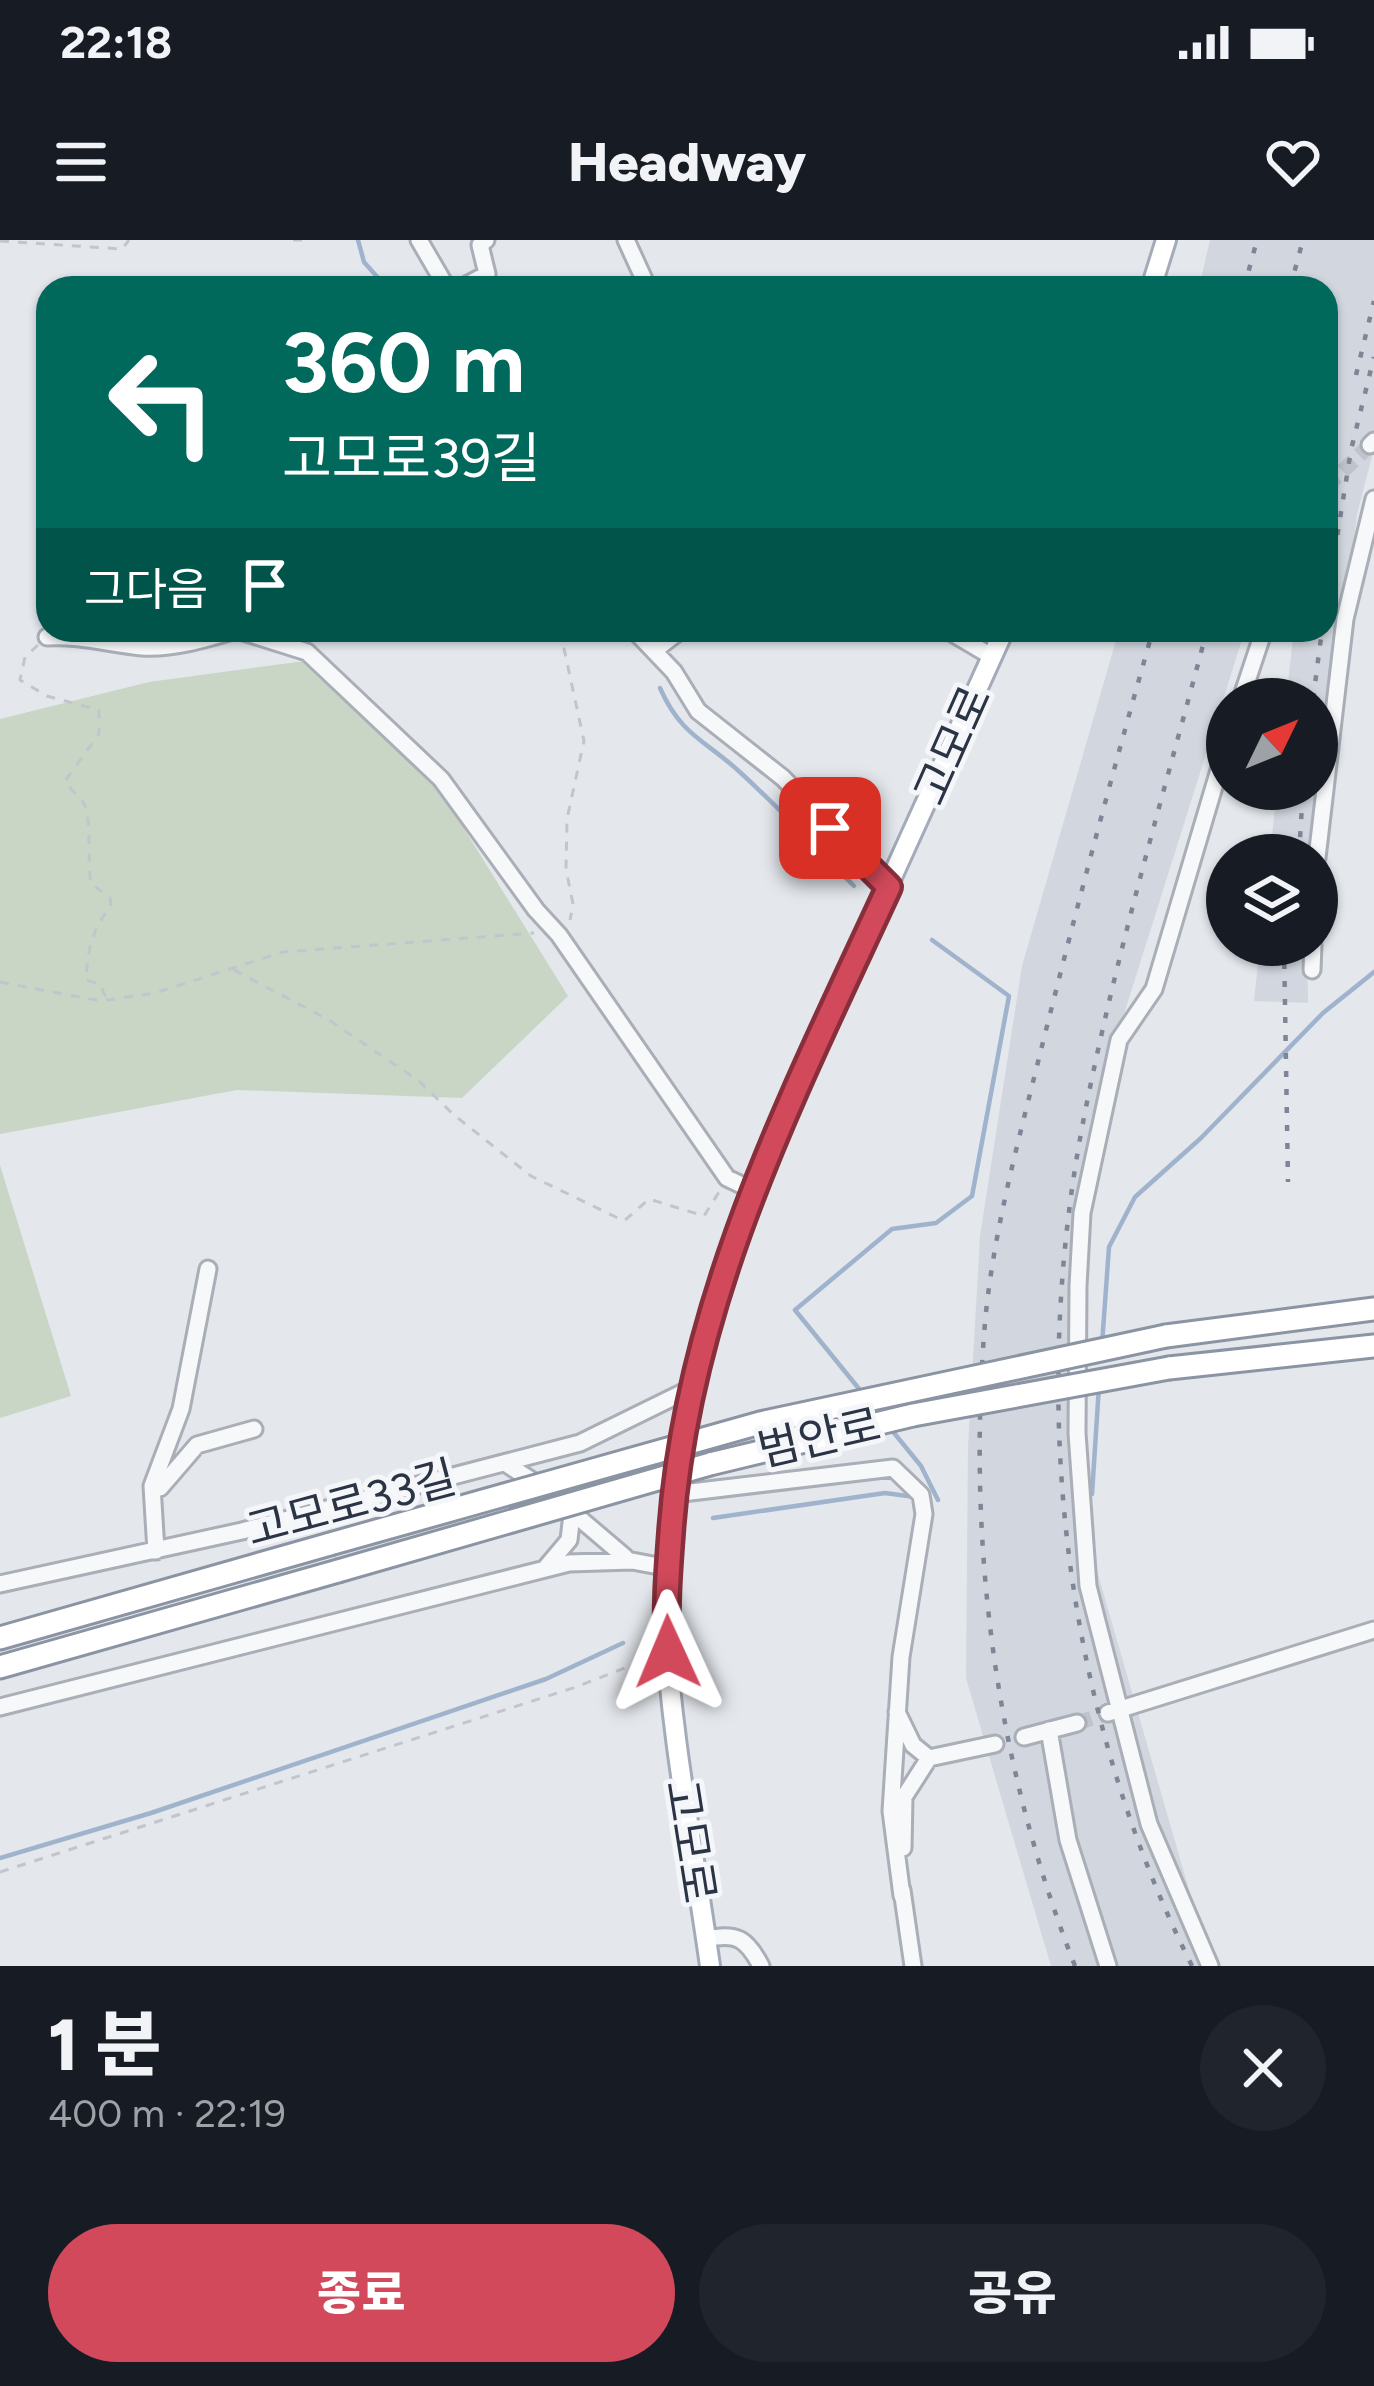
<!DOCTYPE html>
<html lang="ko">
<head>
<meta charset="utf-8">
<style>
  :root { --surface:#171b24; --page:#20242c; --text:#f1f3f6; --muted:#9ea1a6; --accent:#d1495b }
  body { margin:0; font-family:Figtree,"Noto Sans KR",sans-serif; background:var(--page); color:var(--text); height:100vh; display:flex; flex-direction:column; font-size:45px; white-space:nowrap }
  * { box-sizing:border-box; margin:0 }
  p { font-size:39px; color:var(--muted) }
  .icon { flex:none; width:66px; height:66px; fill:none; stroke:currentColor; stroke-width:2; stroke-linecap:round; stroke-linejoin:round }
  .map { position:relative; height:1726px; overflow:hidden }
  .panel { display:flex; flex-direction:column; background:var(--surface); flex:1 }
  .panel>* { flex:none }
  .banner { position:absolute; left:36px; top:36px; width:1302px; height:366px; border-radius:36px; box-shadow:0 3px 9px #0004; background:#00695c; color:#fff; overflow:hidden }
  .needle { width:78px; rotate:47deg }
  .tools { position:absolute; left:1206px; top:438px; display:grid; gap:24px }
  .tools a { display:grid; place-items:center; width:132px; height:132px; border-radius:50%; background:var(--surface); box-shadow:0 3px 9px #0004; font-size:60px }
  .pin { position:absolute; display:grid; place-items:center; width:102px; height:102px; color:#fff; margin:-51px; border-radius:24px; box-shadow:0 6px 18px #0006 }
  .me { position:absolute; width:132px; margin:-66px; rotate:359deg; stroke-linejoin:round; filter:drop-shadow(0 0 9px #0008) }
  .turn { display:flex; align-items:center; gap:42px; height:252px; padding:0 48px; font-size:54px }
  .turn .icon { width:156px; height:156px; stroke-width:2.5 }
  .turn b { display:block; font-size:84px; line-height:102px }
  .then { display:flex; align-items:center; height:114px; padding:0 48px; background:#0003; gap:24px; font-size:45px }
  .round { display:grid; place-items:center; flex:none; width:126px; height:126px; border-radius:63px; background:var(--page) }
  .head { display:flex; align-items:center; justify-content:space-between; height:204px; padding:0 48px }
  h1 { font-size:72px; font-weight:800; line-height:90px }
  .primary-button { display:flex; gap:24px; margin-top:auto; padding:24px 48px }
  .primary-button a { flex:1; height:138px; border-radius:72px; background:var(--accent); color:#fff; font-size:48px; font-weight:800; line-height:138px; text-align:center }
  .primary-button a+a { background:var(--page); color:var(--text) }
  .status { display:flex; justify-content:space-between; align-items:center; height:84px; padding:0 60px; background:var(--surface); direction:ltr }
  .status svg { height:33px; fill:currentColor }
  header { display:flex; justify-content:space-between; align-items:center; height:156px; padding:0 48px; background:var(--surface); font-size:54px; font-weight:800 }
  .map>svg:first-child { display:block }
  .built { fill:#d2d6de }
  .green { fill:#c9d6c5 }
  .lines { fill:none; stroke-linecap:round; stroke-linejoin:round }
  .stream { stroke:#9fb4cc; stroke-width:4.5 }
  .minor-tunnel { stroke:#bfc3cb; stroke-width:15; stroke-dasharray:15 8; stroke-linecap:butt }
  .minor-casing { stroke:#a9aeb7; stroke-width:21 }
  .major-casing { stroke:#a3abb8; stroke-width:24 }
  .highway-casing { stroke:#8b94a3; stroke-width:27 }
  .path { stroke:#c2c5cb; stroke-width:3; stroke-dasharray:9 9; stroke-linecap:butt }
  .minor { stroke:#f7f8fa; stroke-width:15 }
  .major { stroke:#fff; stroke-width:18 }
  .highway { stroke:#fff; stroke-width:21 }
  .rail { stroke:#7d8696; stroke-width:4.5; stroke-dasharray:6 12; stroke-linecap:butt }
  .highway-bridge-casing { stroke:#8b94a3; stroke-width:27; stroke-linecap:butt }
  .highway-bridge { stroke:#fff; stroke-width:21 }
  .route-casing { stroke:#882f3b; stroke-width:30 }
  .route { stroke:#d1495b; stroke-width:21 }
  .labels { text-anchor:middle; stroke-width:10; stroke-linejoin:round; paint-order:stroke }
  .street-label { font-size:45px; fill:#2b3445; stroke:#f4f6f9 }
</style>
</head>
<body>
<div class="status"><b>22:18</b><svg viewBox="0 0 49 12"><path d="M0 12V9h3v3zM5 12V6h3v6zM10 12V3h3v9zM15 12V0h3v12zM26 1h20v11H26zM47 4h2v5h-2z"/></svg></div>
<header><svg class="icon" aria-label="menu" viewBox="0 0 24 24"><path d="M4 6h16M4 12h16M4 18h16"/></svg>Headway<svg class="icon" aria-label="heart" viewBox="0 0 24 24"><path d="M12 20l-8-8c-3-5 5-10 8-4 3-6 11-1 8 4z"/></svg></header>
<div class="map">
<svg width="1374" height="1726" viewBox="0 0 1374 1726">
  <rect width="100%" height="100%" fill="#e4e7ec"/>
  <path class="built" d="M1210,0H1374V209L1357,274L1316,615H1270L1277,549H1317V459H1286L1294,390H1326V48H1199Z
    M1119,390H1245L1091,879L1067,1109L1069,1204L1084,1286L1211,1726H1051L966,1438L968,1207L980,996L1022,726Z
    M1260,705H1307L1308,763L1254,761Z"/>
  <path class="green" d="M305,421L438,547L568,756L462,858L237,850L0,894V479L149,442Z
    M0,925L71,1156L0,1178Z"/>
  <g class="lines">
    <path class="stream" d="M358,0L364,22L387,48
      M660,448C681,496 707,501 742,534C781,570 817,608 854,646
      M1102,1104L1109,1007L1135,957L1201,898L1323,773L1374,732
      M864,1155L795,1070L892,989L936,983L972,956L1009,756L932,700
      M890,1188L921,1226L938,1260
      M1092,1254L1099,1146
      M713,1278L885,1253L915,1257
      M0,1618L151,1573L546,1439L623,1403"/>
    <path class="minor-tunnel" d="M1326,247L1370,205
      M1077,1483L1108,1473"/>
    <defs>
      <path id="minor" d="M419,0L447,48
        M626,0L648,48
        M461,48L487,34L480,5L486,0
        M1370,205L1374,201
        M237,390L307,412L441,539L536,670L559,695L727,938L752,950
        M634,390L674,432L698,471L783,538L889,647
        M947,390L991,416
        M47,397C80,395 109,404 142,407C173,409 206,399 236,390
        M655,410L681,390
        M1241,459L1264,390
        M1317,618L1345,379L1374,259
        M1312,730L1313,705
        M505,1223L545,1249L625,1317
        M160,1248L197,1205L254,1189
        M674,1254L893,1228L921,1255L924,1274L901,1417L891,1571L902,1656
        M156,1311L152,1246L181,1169L208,1029
        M547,1326L569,1300L572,1274
        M0,1344L242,1291L580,1203L690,1149
        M0,1467L569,1323L632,1321L669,1328
        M897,1472L913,1505L929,1518
        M1108,1473L1374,1390
        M1049,1490L1068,1600L1108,1726
        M1024,1497L1077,1483
        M903,1608L904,1557L929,1518L995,1504
        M902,1650L913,1726
        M706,1699C737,1692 747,1699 761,1726
        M1210,1726L1149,1584L1088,1346L1077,1193L1078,1046L1082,973L1119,800L1154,749L1227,503"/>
      <path id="major" d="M1151,48L1166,0
        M710,1726C694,1611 671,1498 665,1382C664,1358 668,1333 670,1309C679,1179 712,1059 756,937L1004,390"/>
      <path id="highway" d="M1166,1096L1374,1069
        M1169,1128L1374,1106
        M710,1224L913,1175
        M0,1398L330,1304
        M0,1427L338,1331"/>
    </defs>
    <use href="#minor" class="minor-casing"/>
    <use href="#major" class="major-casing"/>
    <use href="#highway" class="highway-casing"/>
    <path class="path" d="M293,0H302
      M0,1L122,9L129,0
      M560,390L584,501L567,579L566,629L573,664L570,680
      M38,405L25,417L20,440L47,456L99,470V494L65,541C70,550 80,556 84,564C92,578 87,622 91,644L110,657L111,666C91,691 88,708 86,740L100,744L106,758
      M234,730L329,780L419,841L454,875L531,936L624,981L649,959L704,976L719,952
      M0,742L101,761L155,753L283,712L534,693
      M0,1632L576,1447L648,1419"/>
    <use href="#minor" class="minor"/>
    <use href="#major" class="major"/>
    <use href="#highway" class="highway"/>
    <path class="rail" d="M1244,48L1257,0
      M1290,48L1303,0
      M1356,135L1374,61
      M1326,366L1351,210L1374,117
      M1313,459L1322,390
      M1299,615L1303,549
      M1284,705L1288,942
      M1075,1726C996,1525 968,1310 984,1095C991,999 1018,903 1041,810C1076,670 1113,530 1153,390
      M1192,1726C1064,1470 1030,1173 1081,893C1113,723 1163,557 1207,390"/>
    <defs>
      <path id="highway-bridge" d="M913,1175L1169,1128
        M330,1304L760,1183L1166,1096
        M338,1331L710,1224"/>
    </defs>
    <use href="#highway-bridge" class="highway-bridge-casing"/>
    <use href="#highway-bridge" class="highway-bridge"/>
  </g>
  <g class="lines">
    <defs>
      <path id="route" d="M668,1412C665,1372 668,1333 671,1293C687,1060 793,855 889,647L830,588"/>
    </defs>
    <use href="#route" class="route-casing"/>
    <use href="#route" class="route"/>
  </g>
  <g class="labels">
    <g class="street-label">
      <text transform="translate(952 505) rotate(-66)" y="16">고모로</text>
      <text transform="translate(819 1197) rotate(-13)" y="16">범안로</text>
      <text transform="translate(351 1263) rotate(-15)" y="16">고모로33길</text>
      <text transform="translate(691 1601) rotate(81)" y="16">고모로</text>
    </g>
  </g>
</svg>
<div class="tools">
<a><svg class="needle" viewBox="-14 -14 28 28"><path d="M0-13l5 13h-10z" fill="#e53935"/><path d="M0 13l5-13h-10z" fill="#9ea1a6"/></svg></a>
<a><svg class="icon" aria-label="layers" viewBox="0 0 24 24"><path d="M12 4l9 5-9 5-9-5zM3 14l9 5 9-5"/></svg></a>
</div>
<div class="pin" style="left:830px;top:588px;background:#d93025"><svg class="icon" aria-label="arrive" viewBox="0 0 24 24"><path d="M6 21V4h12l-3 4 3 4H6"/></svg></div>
<svg class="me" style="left:668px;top:1412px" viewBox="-20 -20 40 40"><path d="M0-17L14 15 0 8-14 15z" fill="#d1495b" stroke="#fff" stroke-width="4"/></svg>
<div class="banner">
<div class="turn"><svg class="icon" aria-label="left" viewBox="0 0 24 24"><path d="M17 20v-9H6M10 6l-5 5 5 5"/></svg><div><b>360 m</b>고모로39길</div></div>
<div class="then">그다음<svg class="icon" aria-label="arrive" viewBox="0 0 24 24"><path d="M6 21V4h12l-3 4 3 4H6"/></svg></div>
</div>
</div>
<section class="panel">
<div class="head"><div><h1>1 분</h1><p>400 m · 22:19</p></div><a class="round"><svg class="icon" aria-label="close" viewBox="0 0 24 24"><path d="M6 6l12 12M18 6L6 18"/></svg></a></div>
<div class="primary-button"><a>종료</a><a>공유</a></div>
</section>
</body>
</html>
